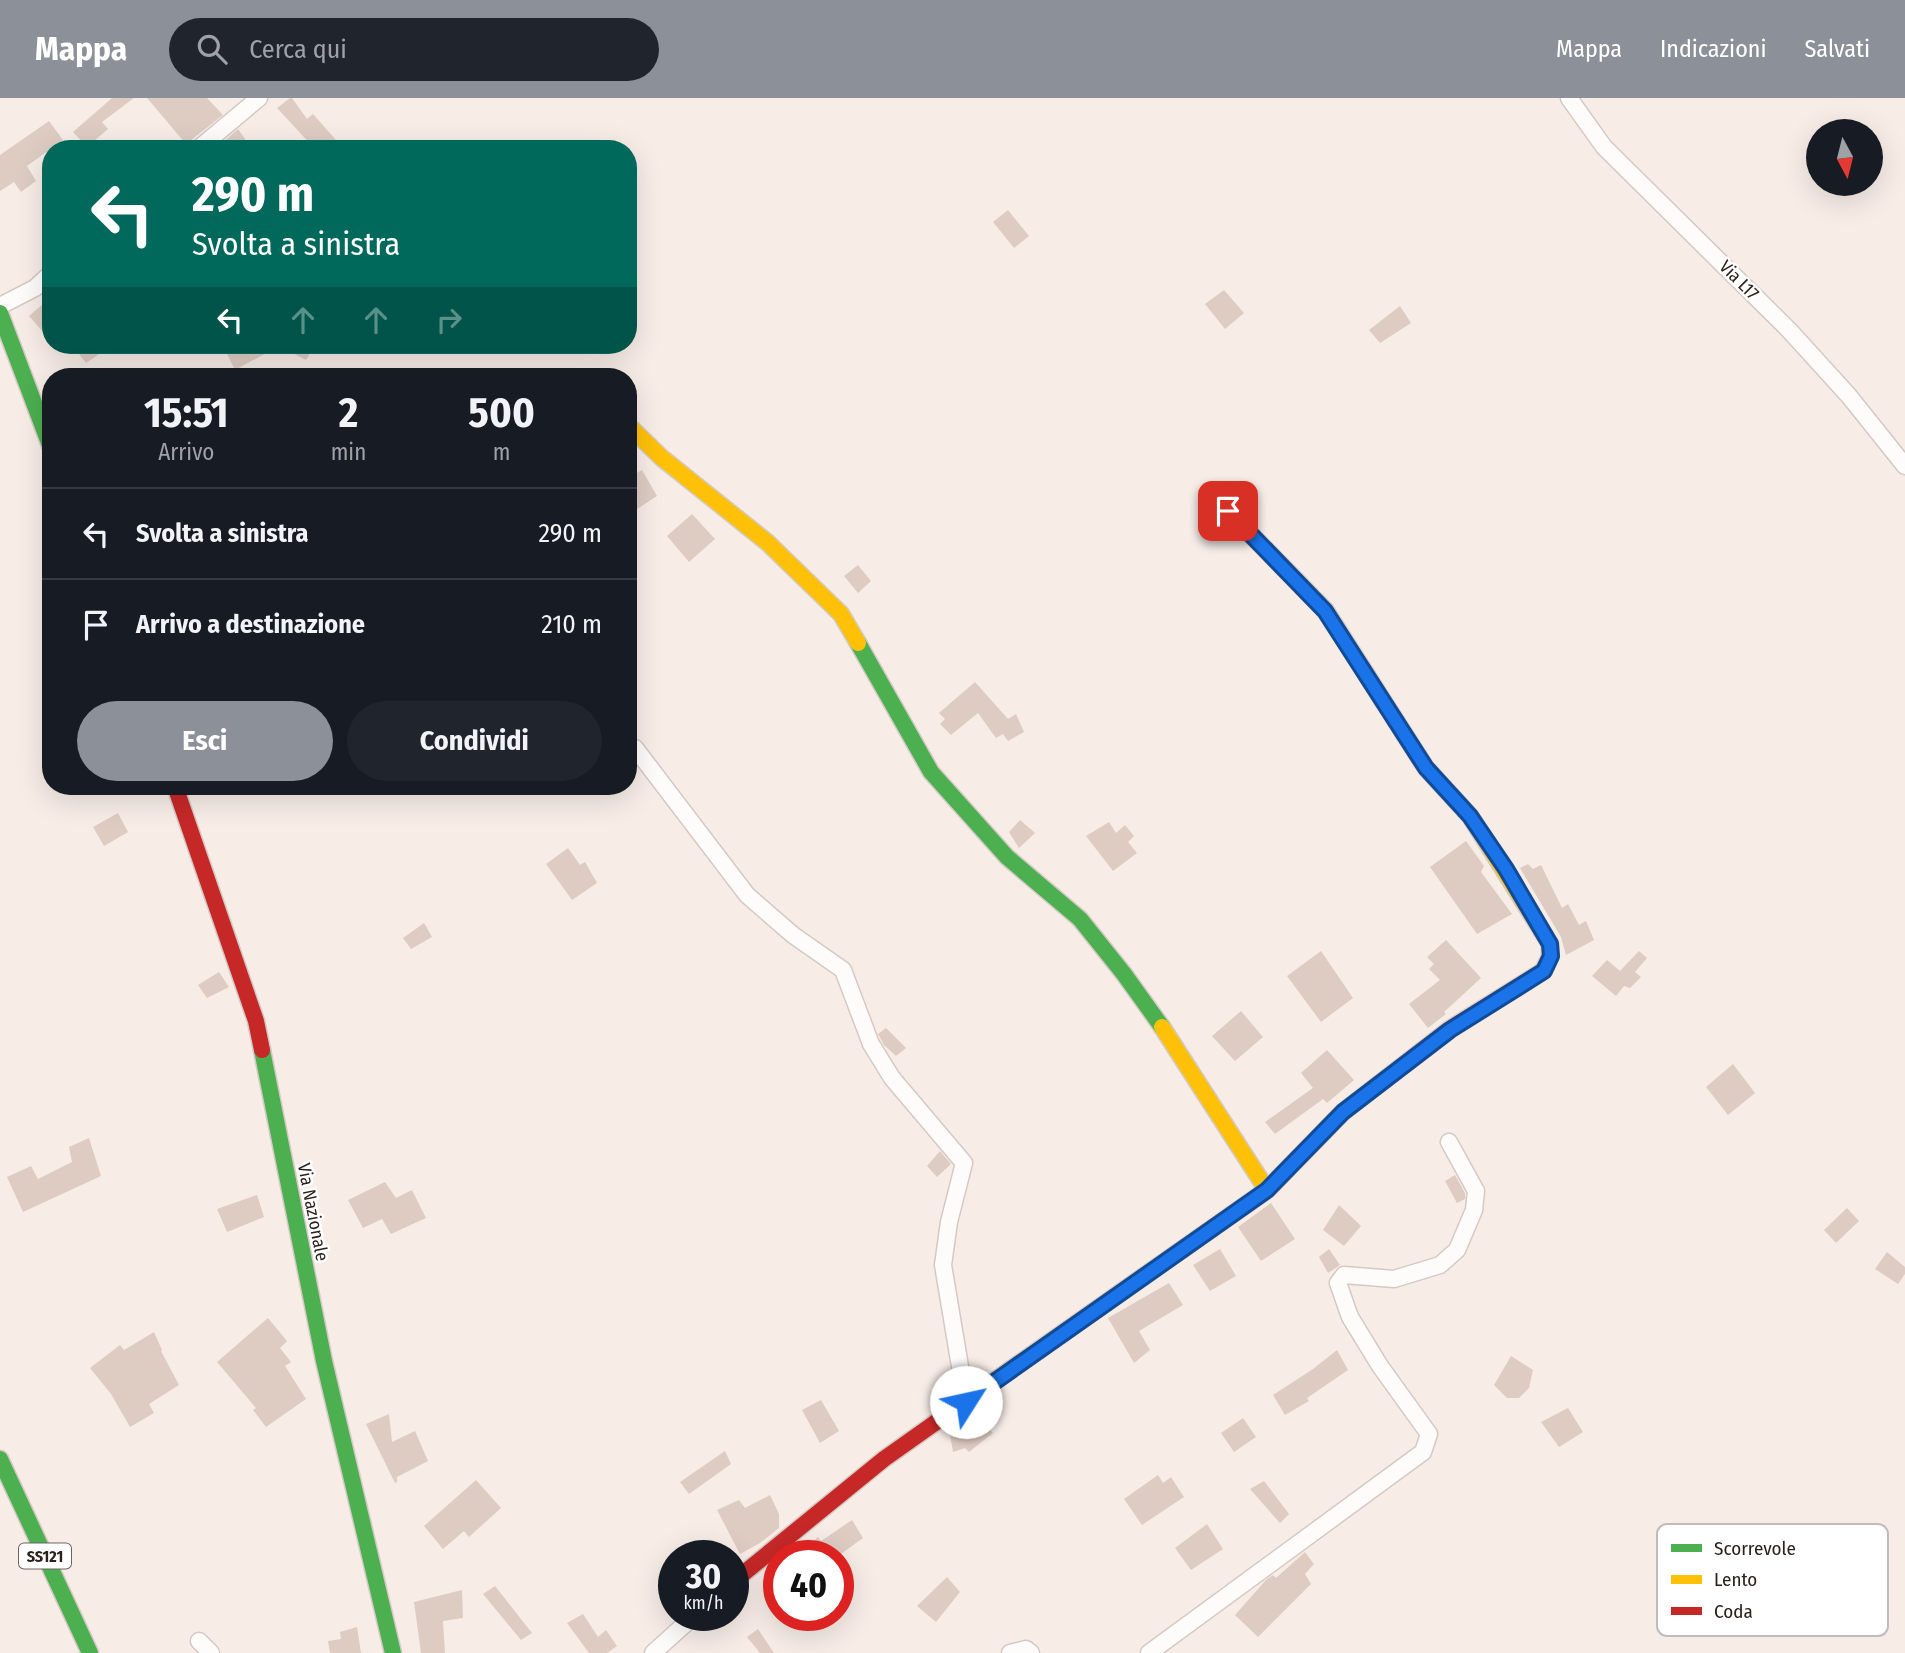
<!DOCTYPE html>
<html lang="it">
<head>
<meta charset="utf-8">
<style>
  :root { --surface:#171b24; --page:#20242c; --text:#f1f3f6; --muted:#9ea1a6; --line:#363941; --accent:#8c9099 }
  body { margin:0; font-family:"Fira Sans Condensed",sans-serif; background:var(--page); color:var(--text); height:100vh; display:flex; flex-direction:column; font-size:26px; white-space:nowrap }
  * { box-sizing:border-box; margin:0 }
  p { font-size:23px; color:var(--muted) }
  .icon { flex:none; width:38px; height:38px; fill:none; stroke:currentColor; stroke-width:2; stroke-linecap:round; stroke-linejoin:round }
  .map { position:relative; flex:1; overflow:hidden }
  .details { position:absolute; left:42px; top:270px; width:595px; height:427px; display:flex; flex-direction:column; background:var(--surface); border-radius:28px; box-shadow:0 7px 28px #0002 }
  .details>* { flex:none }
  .banner { position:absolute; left:42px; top:42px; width:595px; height:214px; border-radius:28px; box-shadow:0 7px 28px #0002; background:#00695c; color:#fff; overflow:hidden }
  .needle { width:46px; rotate:173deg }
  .controls { position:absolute; left:1806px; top:21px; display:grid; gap:14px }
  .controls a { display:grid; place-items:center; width:77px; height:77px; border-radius:50%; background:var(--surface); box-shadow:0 7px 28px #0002; font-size:35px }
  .speed { position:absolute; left:658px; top:1442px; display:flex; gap:14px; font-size:35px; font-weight:700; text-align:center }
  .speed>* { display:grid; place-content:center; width:91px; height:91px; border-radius:50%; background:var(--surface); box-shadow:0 7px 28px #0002; line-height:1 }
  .speed small { font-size:18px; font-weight:400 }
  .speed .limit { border:10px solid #d22; background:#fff; color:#111 }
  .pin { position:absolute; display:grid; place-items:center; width:60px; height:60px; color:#fff; margin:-30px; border-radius:14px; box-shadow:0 4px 10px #0006 }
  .me { position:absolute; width:77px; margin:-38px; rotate:55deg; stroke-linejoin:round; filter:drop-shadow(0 0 5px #0008) }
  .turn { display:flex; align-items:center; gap:24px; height:147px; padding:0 35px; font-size:32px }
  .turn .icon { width:91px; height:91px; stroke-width:2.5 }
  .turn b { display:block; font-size:49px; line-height:60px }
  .lanes { display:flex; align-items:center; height:66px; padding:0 35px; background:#0003; justify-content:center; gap:35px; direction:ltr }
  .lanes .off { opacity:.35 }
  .eta { display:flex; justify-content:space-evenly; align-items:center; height:119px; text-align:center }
  .eta b { font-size:42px; font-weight:700; line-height:49px }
  .action { display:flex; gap:14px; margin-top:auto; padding:14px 35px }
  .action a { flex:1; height:80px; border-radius:42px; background:var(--accent); color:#fff; font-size:28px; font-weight:700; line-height:80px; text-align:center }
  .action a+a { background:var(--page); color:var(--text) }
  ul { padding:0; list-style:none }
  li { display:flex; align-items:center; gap:21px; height:91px; padding:0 35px; border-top:2px solid var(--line) }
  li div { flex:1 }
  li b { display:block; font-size:26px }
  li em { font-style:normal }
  header { display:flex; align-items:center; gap:42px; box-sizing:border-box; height:98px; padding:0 35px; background:var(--accent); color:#fff }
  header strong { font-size:33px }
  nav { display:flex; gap:38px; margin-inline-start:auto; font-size:24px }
  .search { width:490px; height:63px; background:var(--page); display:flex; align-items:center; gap:18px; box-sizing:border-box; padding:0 24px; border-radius:38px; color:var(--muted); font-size:26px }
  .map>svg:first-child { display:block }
  .building { fill:#deccc3 }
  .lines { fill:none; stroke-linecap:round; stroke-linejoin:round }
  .street-casing { stroke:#d4c9c4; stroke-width:19 }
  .fast-casing { stroke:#d4c9c4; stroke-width:19 }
  .slow-casing { stroke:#d4c9c4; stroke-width:19 }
  .jam-casing { stroke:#d4c9c4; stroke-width:19 }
  .street { stroke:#fefcfb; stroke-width:16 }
  .fast { stroke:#4caf50; stroke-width:16 }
  .slow { stroke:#ffc107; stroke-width:16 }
  .jam { stroke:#c62828; stroke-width:16 }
  .route-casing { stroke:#114b97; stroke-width:18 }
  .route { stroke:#1a73e8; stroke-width:12 }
  .labels { text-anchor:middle; stroke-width:5; stroke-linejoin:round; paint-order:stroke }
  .shield { fill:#fff; stroke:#6c6460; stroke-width:2 }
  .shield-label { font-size:16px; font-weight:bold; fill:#2d211c }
  .street-label { font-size:18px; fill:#2d211c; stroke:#fff }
  .key { fill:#fff; stroke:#c0bcbb; stroke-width:2 }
  .key-label { font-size:19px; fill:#2d211c }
</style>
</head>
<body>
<header>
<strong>Mappa</strong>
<div class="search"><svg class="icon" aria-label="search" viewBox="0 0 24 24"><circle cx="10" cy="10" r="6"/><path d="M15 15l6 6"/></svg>Cerca qui</div>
<nav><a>Mappa</a><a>Indicazioni</a><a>Salvati</a></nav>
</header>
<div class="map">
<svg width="1905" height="1555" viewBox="0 0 1905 1555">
  <rect width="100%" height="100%" fill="#f7ece6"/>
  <path class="building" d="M112,0H134L102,24L108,31L87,49L73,34Z
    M147,0H207L223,17L186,46Z
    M290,0H292L307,21L313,16L344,51H315L277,10Z
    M49,23L63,42L27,68L36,83L21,94L14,84L0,93V57Z
    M238,31L252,51H223L220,47Z
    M1008,112L1029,138L1014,150L993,124Z
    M1224,192L1244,215L1225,231L1205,206Z
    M51,199V243L29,218Z
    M1400,208L1411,225L1380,245L1369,232Z
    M72,247H113L86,265Z
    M235,247H315L306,262L279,248L235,272L225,252Z
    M642,372L657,398L634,413L628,405V380Z
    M692,416L715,441L689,464L667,438Z
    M858,467L871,483L858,495L844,478Z
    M975,584L1008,621L1016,616L1024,634L1008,643L1003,636L996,640L978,615L951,637L940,626L945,621L939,615Z
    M118,715L128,734L104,748L93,729Z
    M1020,722L1035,735L1019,750L1009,734Z
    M1109,724L1116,735L1125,727L1134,738L1128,744L1137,755L1113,773L1086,738Z
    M1466,743L1484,768L1481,774L1512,816L1477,836L1430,769Z
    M568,750L580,767L585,764L597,785L572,802L546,766Z
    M1528,766L1533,771L1541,767L1562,810L1568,806L1579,827L1586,823L1594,842L1566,857L1561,839L1520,770Z
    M424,825L432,839L411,851L403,840Z
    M1446,842L1481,880L1444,914L1446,916L1428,930L1409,906L1440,882L1429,871L1434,866L1427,859Z
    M1321,853L1353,900L1321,924L1287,878Z
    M1639,853L1647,860L1635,874L1641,879L1630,890L1624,888L1616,898L1592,878L1607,862L1620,873Z
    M219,874L229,889L207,900L198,887Z
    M1241,913L1263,939L1235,963L1212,938Z
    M886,930L906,950L896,958L884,947L878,936Z
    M1327,952L1354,982L1327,1005L1323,1001L1275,1036L1265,1024L1313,990L1301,975Z
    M1733,966L1755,995L1728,1017L1706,989Z
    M89,1040L101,1078L23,1114L7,1079L31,1068L38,1081L72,1064L69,1049Z
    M940,1053L951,1066L937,1079L927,1068Z
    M1455,1077L1465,1095V1101L1457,1105L1445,1083Z
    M385,1084L396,1100L412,1092L426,1120L391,1136L382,1121L363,1130L348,1102Z
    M257,1097L264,1119L227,1134L217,1111Z
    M1271,1105L1295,1141L1261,1163L1238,1129Z
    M1339,1107L1361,1128L1344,1148L1323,1132Z
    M1847,1110L1859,1123L1836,1145L1824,1132Z
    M1220,1151L1236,1178L1210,1193L1193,1167Z
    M1329,1151L1340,1167L1328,1175L1319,1159Z
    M1887,1154L1905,1169V1176L1898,1186L1875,1171Z
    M1169,1185L1183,1207L1139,1233L1150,1252L1134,1265L1108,1220Z
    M268,1220L287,1243L280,1250L291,1264L285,1268L306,1301L266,1329L253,1312L256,1310L217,1264Z
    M154,1234L162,1252L161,1253L179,1287L149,1306L154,1315L130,1329L111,1296L90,1270L120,1247L124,1252Z
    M1337,1252L1348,1272L1307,1300L1309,1303L1285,1317L1273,1297L1313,1271Z
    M1511,1258L1533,1272L1529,1290L1519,1300H1507L1494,1287Z
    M821,1302L839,1333L820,1345L802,1312Z
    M1568,1310L1583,1334L1559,1349L1541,1324Z
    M389,1316L392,1344L415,1333L428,1363L397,1379V1384L395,1385L366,1326Z
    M976,1318L993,1335L969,1354L965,1350L953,1354L950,1336Z
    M1243,1320L1256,1339L1234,1354L1221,1335Z
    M725,1353L731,1366L689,1396L680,1384Z
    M1158,1377L1163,1385L1171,1379L1184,1399L1142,1427L1124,1401Z
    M476,1382L501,1410L469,1439L464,1433L443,1451L424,1428Z
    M1264,1383L1289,1416L1280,1425L1250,1391Z
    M770,1397L779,1416V1430L760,1445L740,1456L717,1412L739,1402L745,1410Z
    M852,1422L863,1440L838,1458H800L808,1452L806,1450L818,1439L821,1443Z
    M1207,1426L1223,1451L1191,1472L1175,1450Z
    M1305,1454L1314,1466L1305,1476L1311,1486L1258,1539L1235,1517L1266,1482L1273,1477L1276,1480Z
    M947,1479L960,1494L936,1524L917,1508Z
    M495,1488L532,1535L521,1542L483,1496Z
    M462,1492L463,1520L443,1523L445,1555H421L414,1504Z
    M583,1516L598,1539L606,1532L617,1548L607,1555H589L567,1525Z
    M357,1529L361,1555H330L328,1543L341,1541L340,1534Z
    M758,1531L774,1555H760L747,1539Z"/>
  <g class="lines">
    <defs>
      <path id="street" d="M1569,0L1604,49L1789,232L1849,298L1905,368
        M198,51L259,0
        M0,208L35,190L51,175
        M635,650L747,797L793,837L843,872L871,946L892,980L964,1065L949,1124L943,1167L966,1304
        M199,1543L211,1555
        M653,1555L695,1517
        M1010,1555L1026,1551L1031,1555
        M1149,1555L1423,1354L1429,1336L1380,1268L1350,1219L1338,1185L1344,1177L1394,1181L1440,1167L1457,1152L1474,1112L1476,1093L1449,1044"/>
      <path id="fast" d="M0,215L51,350
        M1228,413L1326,513L1396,623
        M858,545L931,674L1007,759L1080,821L1124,876L1162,929
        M262,952L324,1263L393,1555
        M980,1293L1267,1092L1343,1014
        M0,1361L90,1555"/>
      <path id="slow" d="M628,327L662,360L768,445L841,516L858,545
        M1396,623L1426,670L1470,718L1550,846V859
        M1162,929L1267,1092"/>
      <path id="jam" d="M175,688L256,923L262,952
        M1343,1014L1450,931L1543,873L1550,859
        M733,1484L884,1361L980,1293"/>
    </defs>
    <use href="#street" class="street-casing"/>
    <use href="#fast" class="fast-casing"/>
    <use href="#slow" class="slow-casing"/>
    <use href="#jam" class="jam-casing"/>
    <use href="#street" class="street"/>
    <use href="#fast" class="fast"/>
    <use href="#slow" class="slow"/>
    <use href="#jam" class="jam"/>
  </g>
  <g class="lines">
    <defs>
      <path id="route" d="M966,1304L1267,1092L1343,1014L1450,932L1544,873L1551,858L1550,846L1506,771L1470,718L1426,670L1325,513L1228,413"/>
    </defs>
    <use href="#route" class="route-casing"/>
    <use href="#route" class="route"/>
  </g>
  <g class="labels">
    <rect class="shield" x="19" y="1445.5" width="52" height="25" rx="5"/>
    <g class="shield-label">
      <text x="45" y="1464">SS121</text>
    </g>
    <g class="street-label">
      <text transform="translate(1739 182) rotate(45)" y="6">Via L17</text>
      <text transform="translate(313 1114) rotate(79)" y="6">Via Nazionale</text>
    </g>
  </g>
  <rect x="1657" y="1426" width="231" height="112" rx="10" class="key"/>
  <rect x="1671" y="1446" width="31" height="8" fill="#4caf50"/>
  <rect x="1671" y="1477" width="31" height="9" fill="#ffc107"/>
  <rect x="1671" y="1509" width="31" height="8" fill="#c62828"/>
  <g class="key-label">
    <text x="1714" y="1457">Scorrevole</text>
    <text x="1714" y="1488">Lento</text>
    <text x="1714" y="1520">Coda</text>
  </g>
</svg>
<div class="controls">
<a><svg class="needle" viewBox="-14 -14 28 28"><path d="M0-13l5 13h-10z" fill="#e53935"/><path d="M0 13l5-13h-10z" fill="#9ea1a6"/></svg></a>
</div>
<div class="speed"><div>30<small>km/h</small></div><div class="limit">40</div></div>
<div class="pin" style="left:1228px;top:413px;background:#d93025"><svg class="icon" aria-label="arrive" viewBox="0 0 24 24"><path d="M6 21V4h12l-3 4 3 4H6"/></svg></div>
<svg class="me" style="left:966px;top:1304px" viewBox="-20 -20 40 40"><circle r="19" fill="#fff"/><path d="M0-13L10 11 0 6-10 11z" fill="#1a73e8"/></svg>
<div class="banner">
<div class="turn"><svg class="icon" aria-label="left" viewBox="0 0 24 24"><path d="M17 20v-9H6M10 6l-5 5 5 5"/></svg><div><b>290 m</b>Svolta a sinistra</div></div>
<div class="lanes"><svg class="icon" aria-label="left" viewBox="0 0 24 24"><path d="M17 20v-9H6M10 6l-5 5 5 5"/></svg><svg class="icon off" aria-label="ahead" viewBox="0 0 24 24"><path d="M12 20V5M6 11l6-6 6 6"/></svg><svg class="icon off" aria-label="ahead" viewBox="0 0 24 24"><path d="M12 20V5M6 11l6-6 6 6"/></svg><svg class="icon off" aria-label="right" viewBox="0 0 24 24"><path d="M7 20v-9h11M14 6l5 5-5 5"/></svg></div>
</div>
<section class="details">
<div class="eta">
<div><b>15:51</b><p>Arrivo</p></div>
<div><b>2</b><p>min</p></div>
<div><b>500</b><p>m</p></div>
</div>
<ul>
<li><svg class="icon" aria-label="left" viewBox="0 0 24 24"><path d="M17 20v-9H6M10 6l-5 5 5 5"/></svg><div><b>Svolta a sinistra</b></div><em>290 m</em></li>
<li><svg class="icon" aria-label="arrive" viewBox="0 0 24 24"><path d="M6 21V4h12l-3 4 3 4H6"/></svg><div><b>Arrivo a destinazione</b></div><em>210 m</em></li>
</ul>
<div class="action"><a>Esci</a><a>Condividi</a></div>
</section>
</div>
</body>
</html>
